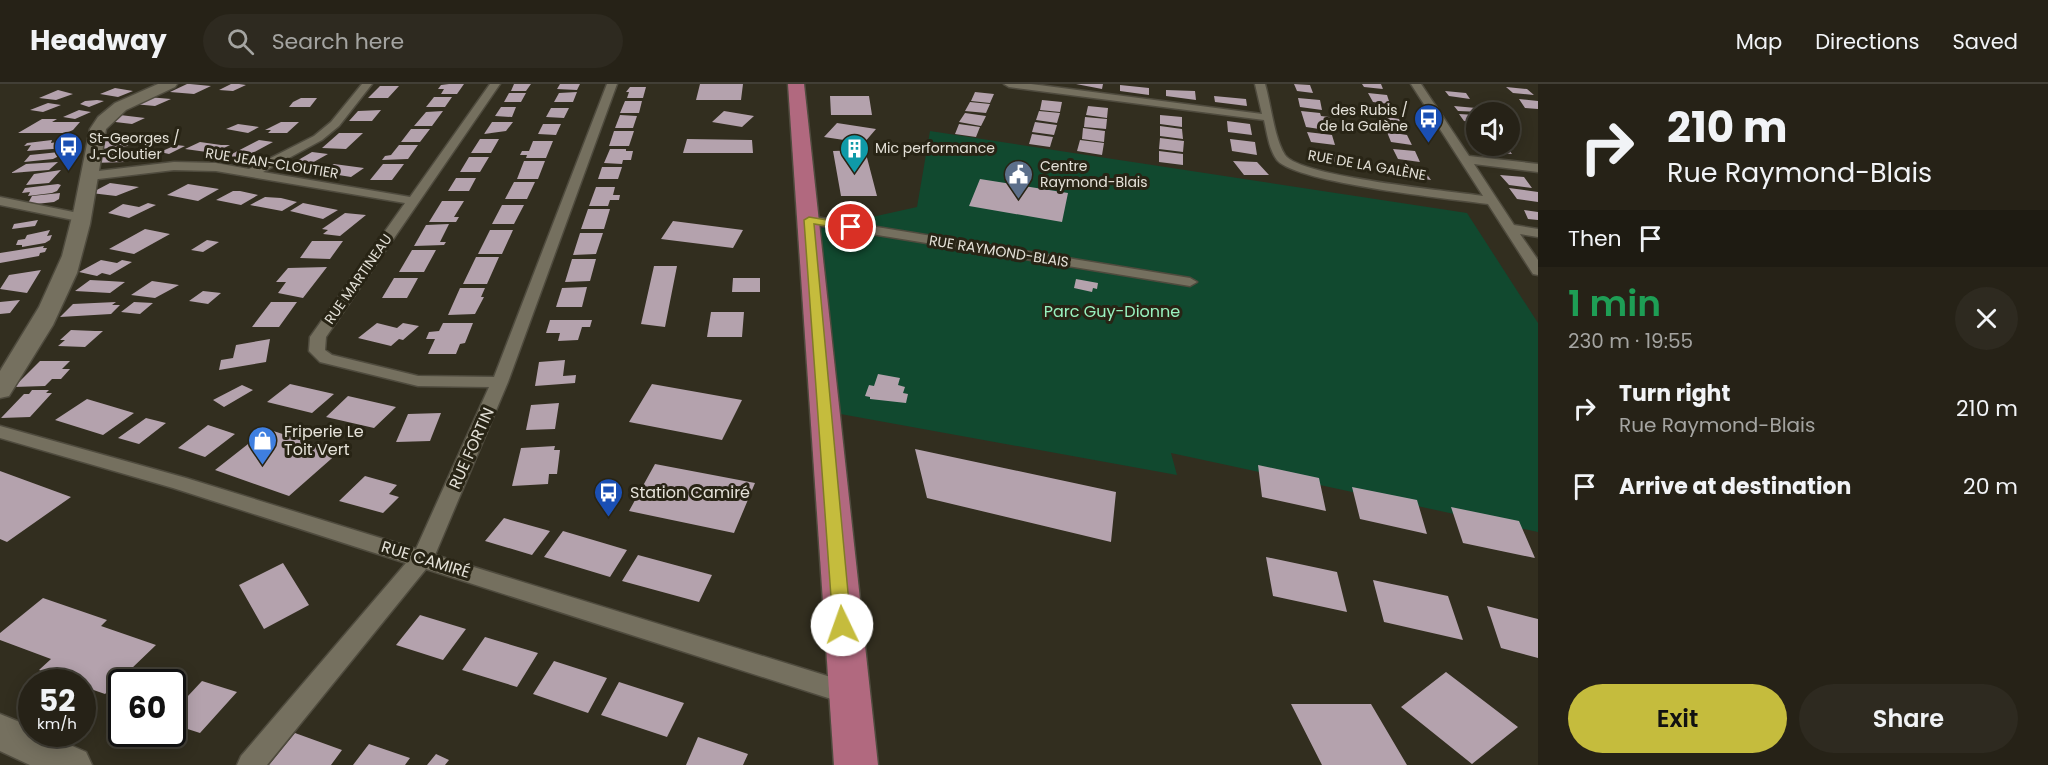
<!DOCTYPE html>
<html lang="en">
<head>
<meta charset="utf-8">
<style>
  :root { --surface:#262217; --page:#2e2a20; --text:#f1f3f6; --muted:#a4a4a1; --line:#423f36; --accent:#c5bc3d }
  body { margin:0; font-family:Poppins,sans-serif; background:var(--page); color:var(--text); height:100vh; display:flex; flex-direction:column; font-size:22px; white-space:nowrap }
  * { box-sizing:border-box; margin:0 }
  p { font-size:20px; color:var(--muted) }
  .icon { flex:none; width:33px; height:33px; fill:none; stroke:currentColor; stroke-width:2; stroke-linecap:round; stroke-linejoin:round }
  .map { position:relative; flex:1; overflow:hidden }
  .side { display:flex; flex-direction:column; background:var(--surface); width:510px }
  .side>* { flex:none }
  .banner { background:#262217; color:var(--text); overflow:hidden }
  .buttons { position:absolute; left:1466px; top:18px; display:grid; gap:12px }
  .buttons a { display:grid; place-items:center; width:54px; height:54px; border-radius:50%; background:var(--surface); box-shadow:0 3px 15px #0003,0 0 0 2px var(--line); font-size:30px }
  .speed { position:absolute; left:18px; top:585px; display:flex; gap:12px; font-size:30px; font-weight:700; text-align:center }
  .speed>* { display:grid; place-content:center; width:78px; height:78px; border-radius:50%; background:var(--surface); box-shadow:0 3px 15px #0003,0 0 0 2px var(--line); line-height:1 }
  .speed small { font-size:15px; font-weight:400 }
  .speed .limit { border:3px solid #111; border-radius:9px; background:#fff; color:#111 }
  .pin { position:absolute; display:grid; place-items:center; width:51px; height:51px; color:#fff; margin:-26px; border:3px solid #fff; border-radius:50%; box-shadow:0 2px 6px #0007 }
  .me { position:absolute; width:66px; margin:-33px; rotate:357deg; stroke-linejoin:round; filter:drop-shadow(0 0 4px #0008) }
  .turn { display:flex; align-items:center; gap:21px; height:126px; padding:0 30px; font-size:27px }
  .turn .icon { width:78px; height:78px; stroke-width:2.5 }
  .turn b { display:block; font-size:42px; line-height:51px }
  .then { display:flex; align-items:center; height:57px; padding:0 30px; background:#0003; gap:12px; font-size:22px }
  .round { display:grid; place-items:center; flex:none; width:63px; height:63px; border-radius:32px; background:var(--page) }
  .headline { display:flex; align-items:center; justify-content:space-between; height:102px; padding:0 30px }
  h1 { font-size:36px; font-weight:600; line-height:45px; color:#1e9e55 }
  .action { display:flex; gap:12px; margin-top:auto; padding:12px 30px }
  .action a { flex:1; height:69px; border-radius:36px; background:var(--accent); color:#111; font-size:24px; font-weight:600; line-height:69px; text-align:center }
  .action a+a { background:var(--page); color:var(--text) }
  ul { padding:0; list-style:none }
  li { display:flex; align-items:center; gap:18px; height:78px; padding:0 30px }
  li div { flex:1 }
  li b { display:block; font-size:22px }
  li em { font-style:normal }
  header { display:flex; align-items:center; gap:36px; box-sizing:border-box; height:84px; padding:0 30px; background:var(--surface); border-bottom:2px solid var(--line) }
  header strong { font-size:28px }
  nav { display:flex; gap:33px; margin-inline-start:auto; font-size:21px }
  .search { width:420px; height:54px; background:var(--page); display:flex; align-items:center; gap:15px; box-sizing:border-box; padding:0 21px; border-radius:33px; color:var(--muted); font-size:22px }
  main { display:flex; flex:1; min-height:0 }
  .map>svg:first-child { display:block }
  .green { fill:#11492f }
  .building { fill:#b4a2ad }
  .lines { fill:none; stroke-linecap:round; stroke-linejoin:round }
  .street-casing { stroke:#4f4b3e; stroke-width:3 }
  .secondary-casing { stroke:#4f4b3e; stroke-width:3 }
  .primary-casing { stroke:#4f4b3e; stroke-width:3 }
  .street { fill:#75705f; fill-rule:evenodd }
  .secondary { fill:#75705f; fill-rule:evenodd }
  .primary { fill:#b1697f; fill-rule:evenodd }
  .route { fill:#c5bc3d; stroke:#807a28; stroke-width:1.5 }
  .labels { text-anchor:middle; stroke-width:6; stroke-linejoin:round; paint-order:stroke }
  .far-poi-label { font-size:14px; fill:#e4e1d8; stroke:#282415; text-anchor:start }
  .far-street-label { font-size:14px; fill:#e4e1d8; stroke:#282415 }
  .park-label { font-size:16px; fill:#98f2bf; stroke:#282415 }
  .poi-label { font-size:16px; fill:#e4e1d8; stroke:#282415; text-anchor:start }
  .street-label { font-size:16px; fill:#e4e1d8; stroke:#282415 }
</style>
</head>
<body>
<header>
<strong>Headway</strong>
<div class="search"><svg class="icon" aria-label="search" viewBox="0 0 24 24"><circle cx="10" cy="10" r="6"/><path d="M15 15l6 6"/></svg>Search here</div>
<nav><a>Map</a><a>Directions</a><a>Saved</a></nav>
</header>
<main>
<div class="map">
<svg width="1538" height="681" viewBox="0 0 1538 681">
  <rect width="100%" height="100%" fill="#322e1f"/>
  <path class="green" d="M930,47L1467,129L1538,239V448L1171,369L1177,391L835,329L818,145L917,123Z"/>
  <path class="building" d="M187,0H190L211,2L194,10L170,8Z
    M231,0H239L246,1L233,7L219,6Z
    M449,0H464L457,10H441L444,5H438L441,1Z
    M514,0H531L526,7H511Z
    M560,0H580L577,6L557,5Z
    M700,0H743L741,16H696Z
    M1076,0H1103L1102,5Z
    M1294,0L1310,1L1313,9L1297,7Z
    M1362,0H1381L1383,5L1364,3Z
    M1120,1L1149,4V11L1120,7Z
    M380,2H399L388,14H368Z
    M630,3H646L643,14H627L629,8H626Z
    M1506,3L1527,5L1534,11L1513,9Z
    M115,4L133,7L118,13L100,10Z
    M58,6L73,10L56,16L39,14Z
    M1166,6L1195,7L1196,16L1166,12Z
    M1445,7L1466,9L1470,15L1449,12Z
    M577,8L573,18H554L559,9Z
    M975,8L994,10L990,19L971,17Z
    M509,9H526L521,18H504Z
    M1368,9L1387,11L1390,20L1373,18Z
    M830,12H869L872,31H831Z
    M1214,12L1246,15L1247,22L1215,18Z
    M148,13L171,15L155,22L133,20Z
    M434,13H452L445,23H426Z
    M301,14H317L310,23H289L293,18Z
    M1298,14L1320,16L1322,26L1300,23Z
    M1519,15L1538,17V25L1525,24Z
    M1042,16L1062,18L1060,28L1040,26Z
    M85,17L97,16L104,17L89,23L80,20Z
    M625,17H642L639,29H620Z
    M970,18L990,20L986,29L965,27Z
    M48,19L61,21L43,28L30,26Z
    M1374,20L1393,22L1396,30L1377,27Z
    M1088,22L1108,24L1107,34L1086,31Z
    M1454,22L1476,24L1481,28L1458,27Z
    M501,23H516L512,33L495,32Z
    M551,24H569L564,34L546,33Z
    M79,26L91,28L75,35L63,33Z
    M381,26L372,37H349L358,27Z
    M443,27L432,42H414L426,28Z
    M724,27L754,32L742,43L712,38Z
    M1039,27L1060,29L1057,39L1036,36Z
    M1301,27L1320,29L1321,32L1329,33L1331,37L1326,36L1333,43L1325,42L1326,46L1306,43Z
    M965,29L986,32L981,42L959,38Z
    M1459,30L1476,31V39L1464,37Z
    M120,31L145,34L132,40L107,37Z
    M620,31L637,32L633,44H615Z
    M1160,31L1182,33V43L1160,40Z
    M1381,32L1399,35L1402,42L1384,39Z
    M1085,33L1107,35L1106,45L1084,43Z
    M42,35H57L52,38H80L73,46L66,49H18Z
    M1227,37L1250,40L1252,51L1228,48Z
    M281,38H299L287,49H268L271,46H265Z
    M492,38H513L506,47L484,50Z
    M1035,38L1057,41L1054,51L1032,48Z
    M837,39L876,45L864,59L824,53Z
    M238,40L259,43L248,49L226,45Z
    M543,40H561L556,51L538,50Z
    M959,40L980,43L976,53L955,50Z
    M1160,42L1182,45L1183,55L1160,52Z
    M1083,44L1105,47L1104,58L1082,55Z
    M411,45H430L420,58H401Z
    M614,47H634L629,62H609Z
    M1307,48L1332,51L1335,61L1311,58Z
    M1387,48L1407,51L1412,61L1391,58Z
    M339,49H363L346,65L322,64Z
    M1032,50L1053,53L1050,63L1029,60Z
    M1160,54L1184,57L1183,68L1159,65Z
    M121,55L120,57L129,56L128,62L101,65L104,57Z
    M480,55H499L491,69H471Z
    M687,55L752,56L753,69H683Z
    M1230,55L1255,58L1257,71L1232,67Z
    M52,56L51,59L70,56L65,64L27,67L31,61L24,62L27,59Z
    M259,56L273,58L243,74L228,72Z
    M1080,56L1104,59L1102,71L1077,67Z
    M533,57H553L546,74H526L527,71H520L522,67H529Z
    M200,58L221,61H230L214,69L185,65Z
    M176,61L185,62L169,70L160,68Z
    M399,61H418L408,75L382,76L385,72L391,71Z
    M1479,62H1506L1512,70L1482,67Z
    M610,65H626V67H633L631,76H623L622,80L604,79Z
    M1393,65L1415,67L1420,78L1398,75Z
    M133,66H147L142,70H135L126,78L92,79L102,71L126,70Z
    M865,66L877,112H841L833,67Z
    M1313,66L1338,70L1341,77L1350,78L1351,82L1317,78Z
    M1159,67L1183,70V81L1159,78Z
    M59,68L58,70H61L59,72L53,75L24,78L30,71Z
    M312,68L328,70L303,84L288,82Z
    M469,73H489L480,88H460Z
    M524,77H545L538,95H517Z
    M1233,77L1257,78L1269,91H1244Z
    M58,78L49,86L11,89L26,80Z
    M334,80L364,84L351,93L320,88Z
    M383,80H404L392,96H370Z
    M1397,82L1423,85L1431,96L1401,91Z
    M602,83H622L618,95H598Z
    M61,86L49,99L26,101L34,90Z
    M1500,91L1524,93L1532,104L1509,101Z
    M456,94H476L469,107H448Z
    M980,95L1068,109L1062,138L969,122Z
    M514,98H535L527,115H505Z
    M110,99L139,103L116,112L91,109Z
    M58,100L61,101L57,107L52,109L28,112L30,108L22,109L25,104Z
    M188,100L219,105L198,117L167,111Z
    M596,103H615L613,111H620L619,116H610L608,122H589Z
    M1509,104L1538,108V118L1517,115Z
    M233,107H240L258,111L241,121L216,116Z
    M60,109L59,115L54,118L27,121L32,112Z
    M265,113L281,114L297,118L282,127L250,121Z
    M442,117H464L454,133H459L456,138H429Z
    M148,119L156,121L129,134L108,129L123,120L139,123Z
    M303,119L338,126L323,135L290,127Z
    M502,121H524L514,140H492Z
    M588,125H610L604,145H581Z
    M1524,126L1538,128V136L1528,135Z
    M345,129L366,131L340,152L323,150L328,146L322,145Z
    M38,136L35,142L12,145L14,140Z
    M673,137L743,146L733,164L661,155Z
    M449,140L440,158H446L444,161L414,162L426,141Z
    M145,145L170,150L134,170L109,165Z
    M50,146L47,152L52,151L50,156L45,159L22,163V161H16L18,156L25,155L27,151Z
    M490,146H513L502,170H478Z
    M580,149H603L596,170L573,171Z
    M207,156L219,158L203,168L191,166Z
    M312,157H343L330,175L300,174Z
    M44,162L43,164H47L45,168L40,169L39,172L0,179V169Z
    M412,166H436L424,188H399Z
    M476,173H499L487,200H463Z
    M572,175H596L590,197L565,198Z
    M101,176L117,179L122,176L132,178L110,191L102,189L97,192L79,188Z
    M654,182H677L665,243L641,240Z
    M327,183L303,214L278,209L286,198H276L288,184Z
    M41,186L27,209L0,205L9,191Z
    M394,194H418L407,214H382Z
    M733,194H760V208H732Z
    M1076,195L1098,199L1097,205L1093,204L1092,208L1074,204Z
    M90,196L109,197L125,198L110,209L75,207Z
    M152,197L179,201L155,214L131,211Z
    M587,203L582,223H556L562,204Z
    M460,204H485L481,213H484L475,230L448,231Z
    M203,207L221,209L208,220L189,217Z
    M20,216L10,229L0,230V218Z
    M116,218L112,221H120L111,230L60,233L73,220Z
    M134,218L153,219L140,230L121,228Z
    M271,218H297L279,243H252Z
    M711,228H744L742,253H707Z
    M550,236H592L590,243H582L578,256L558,257L560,249H546Z
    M377,239L397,244L403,239L419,242L403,256L399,255L391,262L358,254Z
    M443,239H473L465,259L460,260L456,270H428L435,255H426L429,248L439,247Z
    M71,246L95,247H103L85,263L58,262L65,256H60Z
    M270,255L266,278L219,286L221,276L233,274L236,261Z
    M565,276L563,292L576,291L575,299L535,302L539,278Z
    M40,277H70L62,285H70L61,295H52L45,302L14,303Z
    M878,290L900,294L898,301L905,303L903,309L908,310L906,319L870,315V313L865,312L869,301L874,302Z
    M290,300L334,310L312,329L267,318Z
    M652,300L742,316L722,356L629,338Z
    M242,301L253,306L224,323L213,316Z
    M32,306H49L46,309H52L30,333L1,334L24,310H29Z
    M348,312L396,323L374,344L326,333Z
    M87,315L134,329L103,351L55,336Z
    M559,319L555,345L526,346L531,321Z
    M441,329L430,357L396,358L408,330Z
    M146,334L166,339L139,360L118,354Z
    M208,341L235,350L205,373L178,364Z
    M267,345L339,368L289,412L215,386Z
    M555,362L554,366H560L557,390H549L548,400L512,402L521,364Z
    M915,365L1116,408L1111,458L927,414Z
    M655,380L755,399L734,449L629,427Z
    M1258,381L1319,394L1326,427L1262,413Z
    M0,387L71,413L7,458L0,455Z
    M365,392L397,401L389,410L399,413L383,429L339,417Z
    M1352,403L1417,416L1427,450L1360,435Z
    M1451,423L1519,437L1535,474L1463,459Z
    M504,434L550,447L532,471L485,457Z
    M563,447L627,466L610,493L544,473Z
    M638,471L712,491L699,518L622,497Z
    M1266,473L1337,488L1347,528L1273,512Z
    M283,479L309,521L264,545L239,501Z
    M1373,496L1448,512L1463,556L1384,538Z
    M43,514L107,536L101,542L156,561L105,610L82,602V598H74L39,586L51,575L0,556V549Z
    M1487,522L1538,535V574L1501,564Z
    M420,531L466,545L443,576L396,561Z
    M485,553L538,569L517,603L462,586Z
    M554,577L607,594L588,629L533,610Z
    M149,585L185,597L172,610V598H136Z
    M1446,588L1518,643L1472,680L1401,623Z
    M202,597L237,608L200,649L172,640V629Z
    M619,598L684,619L667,653L601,631Z
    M122,613V628L110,624Z
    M1291,620H1371L1407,681H1322Z
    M295,649L342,666L331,681H269Z
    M698,653L748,670L743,681H686Z
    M369,660L410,674L405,681H353Z
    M436,670L449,676L445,681H427Z"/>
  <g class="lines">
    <defs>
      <path id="street" d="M362,0H372L339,42L322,56L263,88L410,113L490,0H500L326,253L325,266L332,271L418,292L494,293L607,0H617L508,298L435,471L850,599L859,602L862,610L859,618L850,621L426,485L267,681H237L241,672L406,479L173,404L0,354V342L186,394L416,465L489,303L418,302L320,278L309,267L310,253L405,119L216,87L174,86L90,96L84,92L90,88L174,78L216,79L249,85L314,52L331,38Z
        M1004,0H1031L1262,30L1255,0H1265C1271,20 1274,54 1285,71C1300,93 1451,107 1483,112L1411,0H1421L1469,72L1538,80V88L1474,80L1514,141L1538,145V153L1520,150L1538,176V191L1533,190L1488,120C1451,115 1296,99 1277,76C1269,66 1267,48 1264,36L1009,3Z
        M0,113L83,130L89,134L83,138L0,121Z
        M809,132L1190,194L1197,198L1190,202L804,139L802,136Z"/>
      <path id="secondary" d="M158,0H177L175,3L126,26L106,45L90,140L77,189L53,241L9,312L0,314V287L39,223L62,172L74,125L90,45L98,33L115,19Z
        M0,630L32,643V650H45L86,668L92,681H30L0,667Z"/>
      <path id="primary" d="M788,0H804L878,681H834Z"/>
    </defs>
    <use href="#street" class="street-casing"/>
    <use href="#secondary" class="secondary-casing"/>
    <use href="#primary" class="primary-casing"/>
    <use href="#street" class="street"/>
    <use href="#secondary" class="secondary"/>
    <use href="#primary" class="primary"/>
  </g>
  <path class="route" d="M809,133L851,140L856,143L851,146L814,140L851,541L848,546L842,548L836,546L833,541L804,136Z"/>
  <defs>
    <symbol id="bus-pin" viewBox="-11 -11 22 30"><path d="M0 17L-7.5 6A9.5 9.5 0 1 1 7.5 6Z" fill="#1a4fb4" stroke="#282415"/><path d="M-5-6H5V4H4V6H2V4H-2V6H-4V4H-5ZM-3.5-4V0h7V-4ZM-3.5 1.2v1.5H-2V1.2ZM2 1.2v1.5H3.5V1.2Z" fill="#fff"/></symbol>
    <symbol id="building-pin" viewBox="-11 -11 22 30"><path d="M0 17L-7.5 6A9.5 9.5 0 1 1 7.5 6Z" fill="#0f9aa8" stroke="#282415"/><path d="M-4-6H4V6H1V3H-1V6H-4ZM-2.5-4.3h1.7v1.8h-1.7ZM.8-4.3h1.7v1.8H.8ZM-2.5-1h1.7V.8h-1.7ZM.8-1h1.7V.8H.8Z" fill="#fff"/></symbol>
    <symbol id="civic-pin" viewBox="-11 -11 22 30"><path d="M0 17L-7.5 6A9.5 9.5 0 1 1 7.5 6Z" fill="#5c6f8a" stroke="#282415"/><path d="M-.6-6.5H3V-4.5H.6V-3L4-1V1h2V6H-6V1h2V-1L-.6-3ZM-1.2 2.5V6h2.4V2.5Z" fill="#fff"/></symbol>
    <symbol id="shop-pin" viewBox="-11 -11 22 30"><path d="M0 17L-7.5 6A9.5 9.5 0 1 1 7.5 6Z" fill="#3f7fe0" stroke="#282415"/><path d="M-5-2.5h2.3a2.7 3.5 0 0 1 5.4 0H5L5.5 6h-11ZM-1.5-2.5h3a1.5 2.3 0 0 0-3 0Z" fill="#fff"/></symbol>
  </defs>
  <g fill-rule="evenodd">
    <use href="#bus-pin" x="1412" y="18" width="33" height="45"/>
    <use href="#bus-pin" x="52" y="46" width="33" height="45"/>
    <use href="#building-pin" x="838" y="48" width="33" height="45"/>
    <use href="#civic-pin" x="1002" y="74" width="33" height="45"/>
    <use href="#shop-pin" x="246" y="340" width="33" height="45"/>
    <use href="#bus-pin" x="592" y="392" width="33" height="45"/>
  </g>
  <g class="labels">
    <g class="far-poi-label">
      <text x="1408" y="31" text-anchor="end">des Rubis /<tspan x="1408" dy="16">de la Galène</tspan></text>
      <text x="89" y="59">St-Georges /<tspan x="89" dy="16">J.-Cloutier</tspan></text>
      <text x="875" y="69">Mic performance</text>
      <text x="1040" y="87">Centre<tspan x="1040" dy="16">Raymond-Blais</tspan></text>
    </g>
    <g class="far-street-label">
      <text transform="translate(272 79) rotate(9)" y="5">RUE JEAN-CLOUTIER</text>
      <text transform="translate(1367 81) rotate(10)" y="5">RUE DE LA GALÈNE</text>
      <text transform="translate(999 167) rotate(9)" y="5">RUE RAYMOND-BLAIS</text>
      <text transform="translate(358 195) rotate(-55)" y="5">RUE MARTINEAU</text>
    </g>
    <g class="park-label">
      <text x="1112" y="233">Parc Guy-Dionne</text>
    </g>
    <g class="poi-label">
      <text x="284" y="353">Friperie Le<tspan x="284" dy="18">Toit Vert</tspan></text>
      <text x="630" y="414">Station Camiré</text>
    </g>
    <g class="street-label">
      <text transform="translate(471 364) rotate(-66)" y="6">RUE FORTIN</text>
      <text transform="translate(426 475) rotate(17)" y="6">RUE CAMIRÉ</text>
    </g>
  </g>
</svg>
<div class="buttons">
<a><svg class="icon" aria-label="sound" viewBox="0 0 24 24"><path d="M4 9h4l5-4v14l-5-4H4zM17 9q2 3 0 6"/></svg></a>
</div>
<div class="speed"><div>52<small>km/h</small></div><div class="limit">60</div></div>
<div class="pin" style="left:851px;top:143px;background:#d93025"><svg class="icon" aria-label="arrive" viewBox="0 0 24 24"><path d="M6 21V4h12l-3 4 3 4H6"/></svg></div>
<svg class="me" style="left:842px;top:541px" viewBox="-20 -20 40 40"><circle r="19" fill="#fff"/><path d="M0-13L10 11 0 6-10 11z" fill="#c5bc3d"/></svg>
</div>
<section class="side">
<div class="banner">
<div class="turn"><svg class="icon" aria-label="right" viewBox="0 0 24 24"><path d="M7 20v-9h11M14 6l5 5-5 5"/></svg><div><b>210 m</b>Rue Raymond-Blais</div></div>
<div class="then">Then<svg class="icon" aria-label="arrive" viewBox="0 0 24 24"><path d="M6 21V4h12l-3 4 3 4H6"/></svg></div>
</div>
<div class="headline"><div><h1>1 min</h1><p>230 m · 19:55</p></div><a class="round"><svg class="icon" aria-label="close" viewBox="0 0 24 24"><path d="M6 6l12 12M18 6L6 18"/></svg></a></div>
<ul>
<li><svg class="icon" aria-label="right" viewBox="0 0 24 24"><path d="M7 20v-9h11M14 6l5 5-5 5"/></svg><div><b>Turn right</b><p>Rue Raymond-Blais</p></div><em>210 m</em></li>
<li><svg class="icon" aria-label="arrive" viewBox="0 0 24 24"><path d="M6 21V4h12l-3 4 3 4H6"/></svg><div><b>Arrive at destination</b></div><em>20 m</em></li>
</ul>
<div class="action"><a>Exit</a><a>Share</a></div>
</section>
</main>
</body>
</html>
